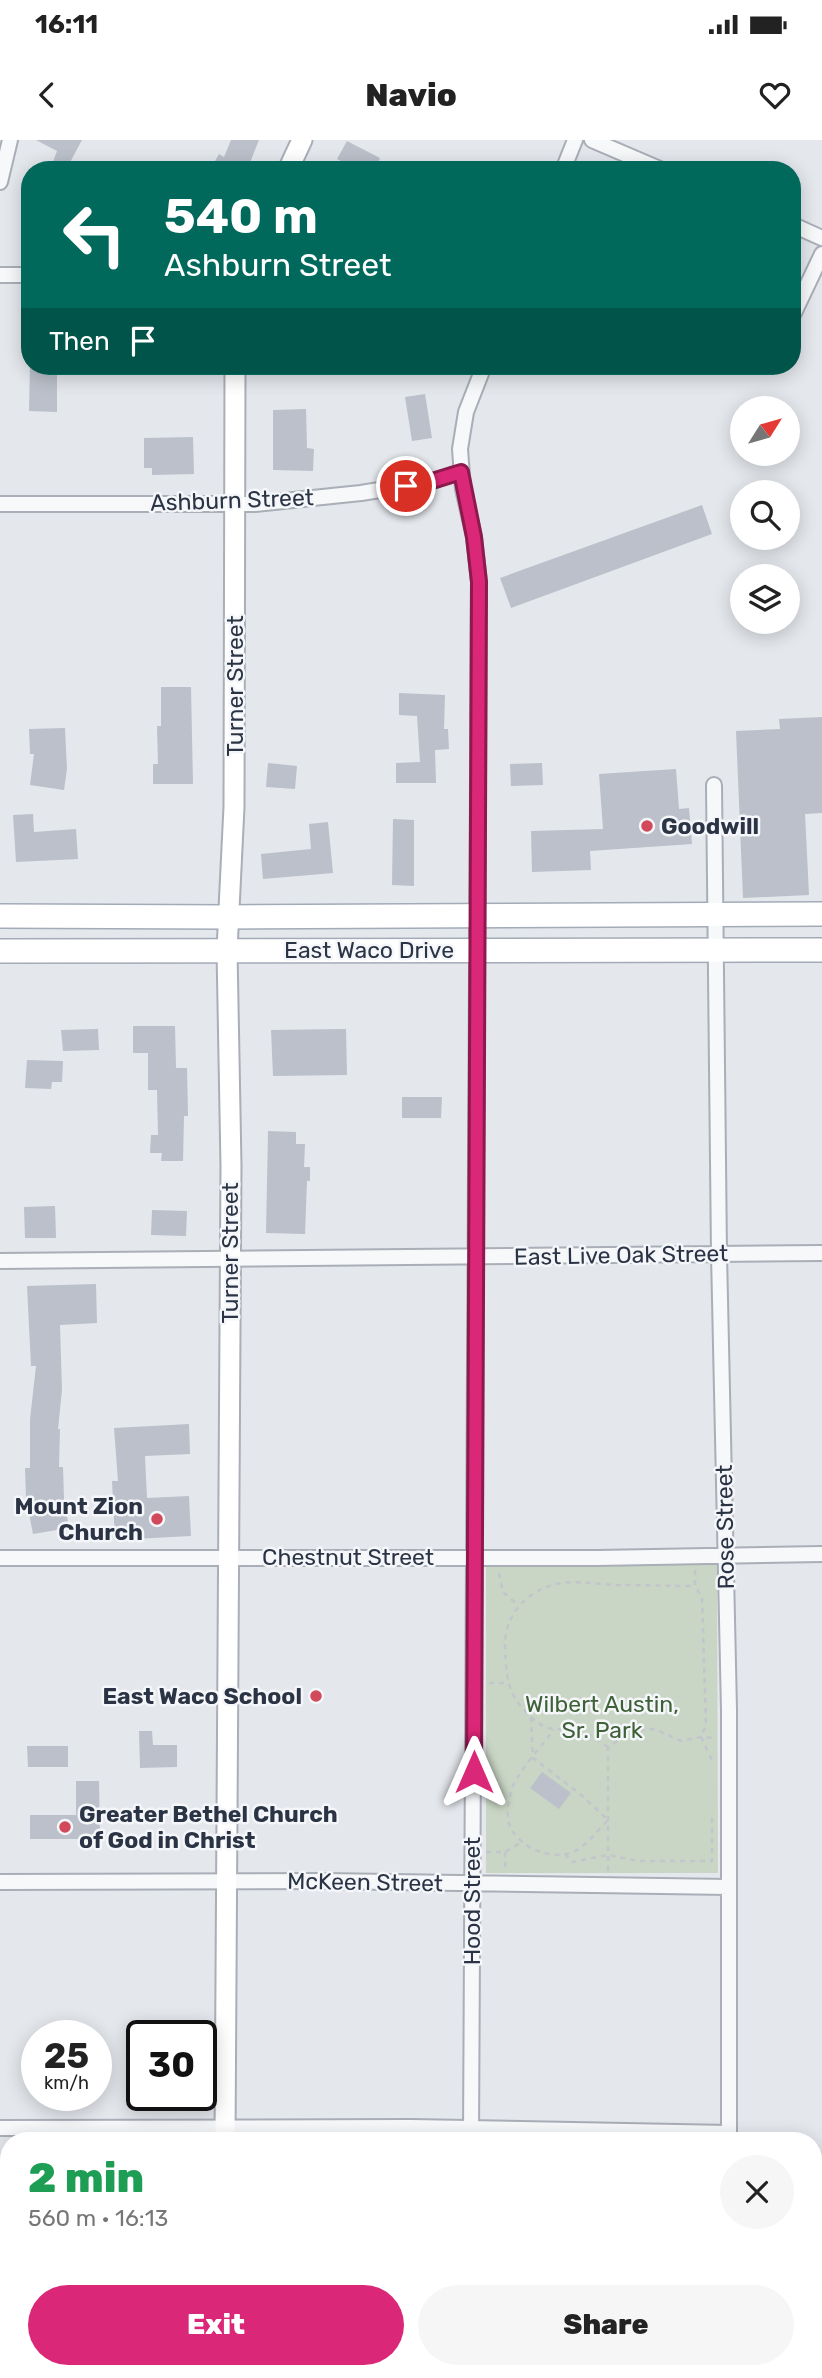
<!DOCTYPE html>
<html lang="en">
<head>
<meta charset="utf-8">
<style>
  :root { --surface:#fff; --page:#f6f6f6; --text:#222; --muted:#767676; --accent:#db2777 }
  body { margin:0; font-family:Rubik,sans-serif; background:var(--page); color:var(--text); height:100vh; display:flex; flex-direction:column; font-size:26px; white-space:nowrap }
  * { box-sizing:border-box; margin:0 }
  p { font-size:23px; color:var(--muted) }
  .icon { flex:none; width:38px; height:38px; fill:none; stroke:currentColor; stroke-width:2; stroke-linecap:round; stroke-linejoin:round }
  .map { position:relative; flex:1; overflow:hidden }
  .details { position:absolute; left:0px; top:1992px; width:822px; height:247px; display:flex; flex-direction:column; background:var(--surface); border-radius:28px 28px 0 0; box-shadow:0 4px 18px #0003 }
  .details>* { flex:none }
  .guide { position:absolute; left:21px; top:21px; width:780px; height:214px; border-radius:28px; box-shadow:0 4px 18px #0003; background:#00695c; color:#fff; overflow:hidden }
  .needle { width:46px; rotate:53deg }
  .tools { position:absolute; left:730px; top:256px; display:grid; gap:14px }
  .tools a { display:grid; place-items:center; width:70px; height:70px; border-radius:50%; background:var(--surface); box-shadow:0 4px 18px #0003; font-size:35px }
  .speed { position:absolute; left:21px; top:1880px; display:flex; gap:14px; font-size:35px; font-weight:700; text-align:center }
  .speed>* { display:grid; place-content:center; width:91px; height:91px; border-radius:50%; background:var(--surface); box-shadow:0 4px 18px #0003; line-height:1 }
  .speed small { font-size:18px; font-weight:400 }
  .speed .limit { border:4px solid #111; border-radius:10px; background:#fff; color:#111 }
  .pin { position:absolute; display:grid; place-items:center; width:60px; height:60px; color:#fff; margin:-30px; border:4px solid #fff; border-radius:50%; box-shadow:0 2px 7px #0007 }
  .me { position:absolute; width:77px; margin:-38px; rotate:0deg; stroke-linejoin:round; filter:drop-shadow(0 0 5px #0008) }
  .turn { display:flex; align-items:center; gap:24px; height:147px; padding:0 28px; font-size:32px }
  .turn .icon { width:91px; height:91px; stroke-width:2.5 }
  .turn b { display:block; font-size:49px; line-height:60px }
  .then { display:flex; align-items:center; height:66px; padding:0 28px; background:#0003; gap:14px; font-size:26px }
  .round { display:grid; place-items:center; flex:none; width:74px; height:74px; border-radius:37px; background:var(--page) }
  .summary { display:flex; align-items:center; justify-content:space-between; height:119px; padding:0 28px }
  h1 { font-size:42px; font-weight:800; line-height:52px; color:#1e9e55 }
  .button { display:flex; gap:14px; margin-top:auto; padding:14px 28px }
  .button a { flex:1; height:80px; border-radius:42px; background:var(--accent); color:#fff; font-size:28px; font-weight:800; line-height:80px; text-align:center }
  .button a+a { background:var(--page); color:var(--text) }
  .status { display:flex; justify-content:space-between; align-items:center; height:49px; padding:0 35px; background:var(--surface); direction:ltr }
  .status svg { height:19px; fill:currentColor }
  header { display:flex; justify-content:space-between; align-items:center; height:91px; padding:0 28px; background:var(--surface); font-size:32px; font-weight:800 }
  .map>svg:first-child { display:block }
  .green { fill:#c9d6c5 }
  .building { fill:#bbc0ca }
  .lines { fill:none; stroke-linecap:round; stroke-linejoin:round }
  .street-casing { stroke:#a9aeb7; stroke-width:18 }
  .secondary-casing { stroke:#a9aeb7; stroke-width:23 }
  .primary-casing { stroke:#a3abb8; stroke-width:26 }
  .path { stroke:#c2c5cb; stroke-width:2.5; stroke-dasharray:5 5; stroke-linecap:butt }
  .street { stroke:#f7f8fa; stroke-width:14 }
  .secondary { stroke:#fff; stroke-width:19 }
  .primary { stroke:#fff; stroke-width:23 }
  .route-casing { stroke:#8e194d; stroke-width:18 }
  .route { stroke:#db2777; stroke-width:12 }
  .poi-dot { fill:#d1495b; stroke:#f4f6f9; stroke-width:2.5 }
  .labels { text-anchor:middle; stroke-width:5; stroke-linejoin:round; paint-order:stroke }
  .street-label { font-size:23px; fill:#2b3445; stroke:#f4f6f9 }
  .poi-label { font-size:23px; font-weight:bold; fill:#2b3445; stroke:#f4f6f9; text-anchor:start }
  .park-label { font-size:23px; fill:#3f6138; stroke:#f4f6f9 }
</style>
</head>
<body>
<div class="status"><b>16:11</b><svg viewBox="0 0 49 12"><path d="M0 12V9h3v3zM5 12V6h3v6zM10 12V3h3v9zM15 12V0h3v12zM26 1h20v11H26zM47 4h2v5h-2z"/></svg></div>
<header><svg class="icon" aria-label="back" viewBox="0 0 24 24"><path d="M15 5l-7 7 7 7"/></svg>Navio<svg class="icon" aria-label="heart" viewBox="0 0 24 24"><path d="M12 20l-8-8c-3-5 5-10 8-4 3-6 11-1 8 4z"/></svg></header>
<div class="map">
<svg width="822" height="2238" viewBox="0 0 822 2238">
  <rect width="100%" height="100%" fill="#e4e7ec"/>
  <path class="green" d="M486,1421L717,1422L718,1733H486Z"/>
  <path class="building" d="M36,0H82L66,30H50L57,11Z
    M231,0H259L247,30H210L219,14L224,17Z
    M347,1L380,18L375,30H358L337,19Z
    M30,226H57V272L29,271Z
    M425,254L432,298L412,301L405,257Z
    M306,269L307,308L314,309L313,331L273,330V270Z
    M193,297L194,334L152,335V328H144V298Z
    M702,365L712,394L511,468L500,438Z
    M161,547H191L193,644H153V624H158L157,586H161Z
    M399,553L445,555L444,589H448L449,609L435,610L436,643H396V623L420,622L417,576L399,575Z
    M822,577V673L805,674L809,755L743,758L736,591L780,589L779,579Z
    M65,588L67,629L64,650L30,645L34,614H30L29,589Z
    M268,623L297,626L295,649L266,647Z
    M542,623L543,645L511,646L510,624Z
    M676,629L679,669L689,668L692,704L590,711L591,730L532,732L531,691L603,689L599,634Z
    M33,674L34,692L76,689L78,719L16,722L13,675Z
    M393,679L414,680V746L392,745Z
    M328,682L333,733L263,739L261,714L311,709L309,684Z
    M133,886H175L176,928H187L188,976H184L183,1021H161L162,1013H150L151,995H158L157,950H148V913H133Z
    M98,889L99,910L63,911L61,890Z
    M346,889L347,935L273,936L271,890Z
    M27,920L63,921L62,942H52L51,949L25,948Z
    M402,957H442L441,978H402Z
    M268,991L296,992V1004H305L304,1027H310V1041H307L305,1094L266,1093Z
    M55,1066L56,1098H25L24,1067Z
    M152,1070L187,1071L186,1096L151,1095Z
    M96,1144L97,1183L60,1185L62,1250L58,1289H60L59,1327H63L64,1359L69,1388L33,1394L26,1358L25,1328H30V1279L36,1226H31L27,1146Z
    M189,1284L190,1314L145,1316L147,1358L189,1356L191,1396L115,1400L112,1341H118L114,1288Z
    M139,1591H152L153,1605H177V1627L140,1628Z
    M27,1606H68V1627H28Z
    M542,1632L571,1653L559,1669L530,1648Z
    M76,1641H99L100,1699H30V1675H76Z"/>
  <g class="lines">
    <defs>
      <path id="street" d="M592,0L662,30
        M563,30L575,0
        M0,42L10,0
        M793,85L822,98
        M0,135H30
        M794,173L822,114
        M0,364H255L361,353L429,342L461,332
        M714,645L719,1114L729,1570V2000
        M0,1121L822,1113
        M0,1418H597L822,1414
        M0,1742L324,1741L729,1747
        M0,1988L411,1987L729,1993
        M471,2000L479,442L474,397L463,349L460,309L466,272L484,226
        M0,2229H9
        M471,2230L472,2238
        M729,2238V2230"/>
      <path id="secondary" d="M288,30L302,0
        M225,2000L231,1026L227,810L234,667L235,226
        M228,2230V2238"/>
      <path id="primary" d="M0,776L229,777L822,774
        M0,811L822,810"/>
    </defs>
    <use href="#street" class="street-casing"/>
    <use href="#secondary" class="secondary-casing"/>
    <use href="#primary" class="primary-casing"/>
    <path class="path" d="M695,1430V1446L702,1457L706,1585L701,1597L712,1620
      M499,1433L503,1452L518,1465
      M489,1543H507
      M531,1577L533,1618L580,1654L608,1680C597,1691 583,1711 567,1714C544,1719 512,1703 508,1679C507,1671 509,1659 511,1652C514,1636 543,1604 554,1590
      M608,1607C599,1601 590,1594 580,1591C559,1585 551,1596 531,1577C507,1554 507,1541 505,1509C504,1476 524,1452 556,1444C574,1440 597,1444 615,1445C642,1445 668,1446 695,1446
      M486,1712H505L522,1702
      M505,1712V1730
      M565,1714L572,1722L608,1715L637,1721H712V1676
      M608,1731V1607L620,1599L640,1590L655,1589L681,1601L701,1597L715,1598"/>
    <use href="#street" class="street"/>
    <use href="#secondary" class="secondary"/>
    <use href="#primary" class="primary"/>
  </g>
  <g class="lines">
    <defs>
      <path id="route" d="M406,346L429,342L461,332L474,397L479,442L474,1632"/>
    </defs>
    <use href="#route" class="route-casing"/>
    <use href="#route" class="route"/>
  </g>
  <g class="poi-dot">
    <circle cx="647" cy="686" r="7"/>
    <circle cx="157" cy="1379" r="7"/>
    <circle cx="316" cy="1556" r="7"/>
    <circle cx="65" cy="1687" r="7"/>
  </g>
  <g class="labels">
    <g class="street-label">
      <text transform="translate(232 360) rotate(-2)" y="8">Ashburn Street</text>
      <text transform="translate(235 546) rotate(-90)" y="8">Turner Street</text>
      <text x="369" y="818">East Waco Drive</text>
      <text transform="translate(230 1113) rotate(-90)" y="8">Turner Street</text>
      <text transform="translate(621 1115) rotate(-1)" y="8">East Live Oak Street</text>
      <text transform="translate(725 1387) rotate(-91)" y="8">Rose Street</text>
      <text x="348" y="1425">Chestnut Street</text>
      <text transform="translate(365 1742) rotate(1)" y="8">McKeen Street</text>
      <text transform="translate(472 1761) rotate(-90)" y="8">Hood Street</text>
    </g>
    <g class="poi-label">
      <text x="661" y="694">Goodwill</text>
      <text x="143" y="1374" text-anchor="end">Mount Zion<tspan x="143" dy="26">Church</tspan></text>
      <text x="302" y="1564" text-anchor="end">East Waco School</text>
      <text x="79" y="1682">Greater Bethel Church<tspan x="79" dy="26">of God in Christ</tspan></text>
    </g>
    <g class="park-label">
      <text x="602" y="1572">Wilbert Austin,<tspan x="602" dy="26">Sr. Park</tspan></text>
    </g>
  </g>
</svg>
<div class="tools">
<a><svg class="needle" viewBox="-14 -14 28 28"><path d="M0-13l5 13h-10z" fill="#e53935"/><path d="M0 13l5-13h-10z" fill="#767676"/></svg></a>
<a><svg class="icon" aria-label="search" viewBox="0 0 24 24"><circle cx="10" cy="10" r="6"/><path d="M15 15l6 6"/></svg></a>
<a><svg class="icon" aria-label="layers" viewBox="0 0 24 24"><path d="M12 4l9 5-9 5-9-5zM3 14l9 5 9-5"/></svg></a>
</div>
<div class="speed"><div>25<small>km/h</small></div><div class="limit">30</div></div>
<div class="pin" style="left:406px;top:346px;background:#d93025"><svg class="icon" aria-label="arrive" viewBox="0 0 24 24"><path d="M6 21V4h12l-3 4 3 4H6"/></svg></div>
<svg class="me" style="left:474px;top:1632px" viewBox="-20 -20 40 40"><path d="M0-17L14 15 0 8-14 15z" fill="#db2777" stroke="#fff" stroke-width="4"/></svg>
<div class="guide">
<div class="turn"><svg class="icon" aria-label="left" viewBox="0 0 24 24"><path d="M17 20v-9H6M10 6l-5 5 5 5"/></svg><div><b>540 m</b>Ashburn Street</div></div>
<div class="then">Then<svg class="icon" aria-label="arrive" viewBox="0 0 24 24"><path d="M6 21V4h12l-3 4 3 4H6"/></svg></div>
</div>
<section class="details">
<div class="summary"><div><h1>2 min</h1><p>560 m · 16:13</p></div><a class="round"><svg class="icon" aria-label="close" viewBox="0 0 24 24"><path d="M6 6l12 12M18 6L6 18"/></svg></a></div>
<div class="button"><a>Exit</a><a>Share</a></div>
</section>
</div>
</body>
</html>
